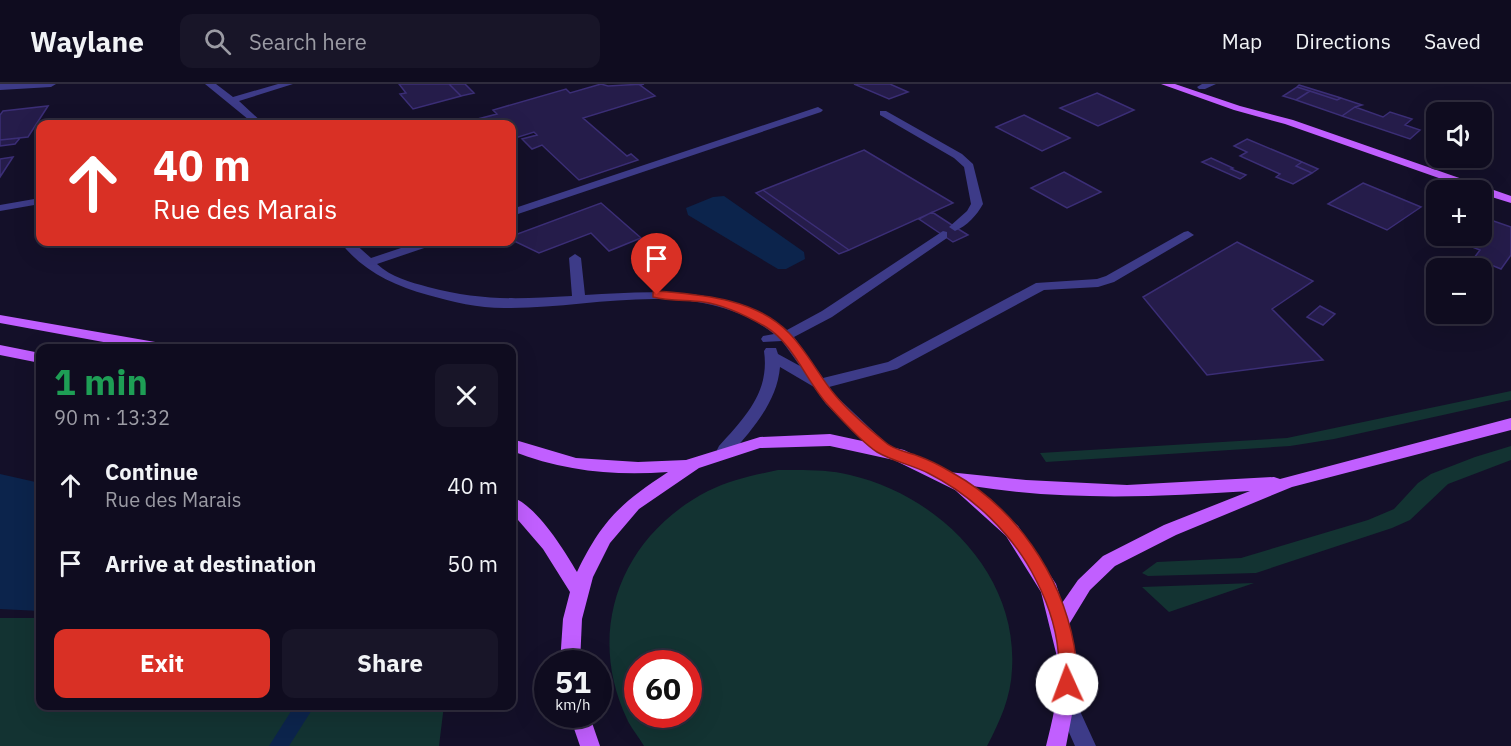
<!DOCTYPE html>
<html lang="en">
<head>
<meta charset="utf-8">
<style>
  :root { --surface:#0f0c1f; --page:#181528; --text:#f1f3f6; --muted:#9b9ba4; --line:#2f2c3d; --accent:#d93025 }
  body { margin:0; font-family:"IBM Plex Sans",sans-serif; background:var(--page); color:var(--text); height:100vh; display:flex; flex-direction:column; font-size:22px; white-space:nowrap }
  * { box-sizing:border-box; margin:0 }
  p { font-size:20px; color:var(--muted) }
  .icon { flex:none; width:33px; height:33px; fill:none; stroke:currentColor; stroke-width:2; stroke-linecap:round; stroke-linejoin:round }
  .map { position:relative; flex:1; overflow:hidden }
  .side { position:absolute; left:36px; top:260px; width:480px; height:366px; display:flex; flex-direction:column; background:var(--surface); border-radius:12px; box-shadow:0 6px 24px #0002,0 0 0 2px var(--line) }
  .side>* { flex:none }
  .guide { position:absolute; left:36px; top:36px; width:480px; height:126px; border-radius:12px; box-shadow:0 6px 24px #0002,0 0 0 2px var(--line); background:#d93025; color:#fff; overflow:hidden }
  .tools { position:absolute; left:1426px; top:18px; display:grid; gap:12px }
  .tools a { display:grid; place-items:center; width:66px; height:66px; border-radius:12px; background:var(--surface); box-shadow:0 6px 24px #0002,0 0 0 2px var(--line); font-size:30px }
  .speed { position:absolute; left:534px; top:566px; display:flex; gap:12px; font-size:30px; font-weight:700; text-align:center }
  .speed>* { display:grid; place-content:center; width:78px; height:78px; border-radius:50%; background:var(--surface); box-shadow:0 6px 24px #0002,0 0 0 2px var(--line); line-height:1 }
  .speed small { font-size:15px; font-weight:400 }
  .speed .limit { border:9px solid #d22; background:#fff; color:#111 }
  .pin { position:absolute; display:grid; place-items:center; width:51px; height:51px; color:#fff; margin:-62px -26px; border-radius:50% 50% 50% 0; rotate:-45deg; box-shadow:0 0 6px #0007 }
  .pin .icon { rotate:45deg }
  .me { position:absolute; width:66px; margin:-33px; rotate:358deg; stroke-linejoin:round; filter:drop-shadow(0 0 4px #0008) }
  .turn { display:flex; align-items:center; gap:21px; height:126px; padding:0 18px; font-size:27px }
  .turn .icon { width:78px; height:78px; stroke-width:2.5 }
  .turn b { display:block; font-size:42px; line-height:51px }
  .round { display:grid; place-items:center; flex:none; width:63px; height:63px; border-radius:12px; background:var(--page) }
  .head { display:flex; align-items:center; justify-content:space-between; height:102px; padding:0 18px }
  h1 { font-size:36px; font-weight:700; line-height:45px; color:#1e9e55 }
  .action { display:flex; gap:12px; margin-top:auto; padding:12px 18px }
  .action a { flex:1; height:69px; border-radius:12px; background:var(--accent); color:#fff; font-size:24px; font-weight:700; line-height:69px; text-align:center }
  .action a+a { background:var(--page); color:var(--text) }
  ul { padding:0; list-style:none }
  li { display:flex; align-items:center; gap:18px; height:78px; padding:0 18px }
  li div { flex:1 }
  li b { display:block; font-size:22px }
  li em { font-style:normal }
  header { display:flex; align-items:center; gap:36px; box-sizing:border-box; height:84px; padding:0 30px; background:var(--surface); border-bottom:2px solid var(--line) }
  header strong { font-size:28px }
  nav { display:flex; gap:33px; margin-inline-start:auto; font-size:21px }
  .search { width:420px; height:54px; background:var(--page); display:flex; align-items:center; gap:15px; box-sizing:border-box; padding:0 21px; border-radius:12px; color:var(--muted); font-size:22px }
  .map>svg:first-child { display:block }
  .green { fill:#133332; fill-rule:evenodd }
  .water { fill:#0c244c }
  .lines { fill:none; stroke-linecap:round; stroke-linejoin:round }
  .stream { fill:#0c244c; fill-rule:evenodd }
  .building { fill:#251c4a; stroke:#3b2e76; stroke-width:1.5 }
  .minor { fill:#3d3b88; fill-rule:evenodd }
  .major { fill:#c15fff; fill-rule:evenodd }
  .route { fill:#d93025; stroke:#8d1f18; stroke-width:1.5 }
</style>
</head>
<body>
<header>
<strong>Waylane</strong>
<div class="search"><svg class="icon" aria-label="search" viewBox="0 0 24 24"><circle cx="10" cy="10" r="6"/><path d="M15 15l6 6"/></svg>Search here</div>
<nav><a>Map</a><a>Directions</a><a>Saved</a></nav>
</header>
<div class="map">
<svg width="1511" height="662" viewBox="0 0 1511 662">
  <rect width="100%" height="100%" fill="#141029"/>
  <path class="green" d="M1511,307V316L1334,355L1290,362L1046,378L1040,369L1287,354Z
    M1511,362V376L1448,400L1410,436L1392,444L1256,489L1148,492L1142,489L1157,478L1241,474L1368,436L1394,425L1418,399L1431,390L1475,373Z
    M778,386C802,386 826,385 850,391C938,411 1018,490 1012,585C1011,613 1000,637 987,662H644C639,653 631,644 627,635C585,546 621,452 708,407C730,396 754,391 778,386ZM638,579H688V630H638Z
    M1254,499L1169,528L1142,503Z
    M0,534H40V621H444L439,662H0Z"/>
  <path class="water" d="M724,112L804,168L805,175L786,185H778L688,131L686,124L713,113Z
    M0,390L40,399V527L0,525Z"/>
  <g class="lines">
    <path class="stream" d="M295,621H315L289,662H269Z"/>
  </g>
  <path class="building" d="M399,0H449L461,12L413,25L400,10L406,9Z
    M449,0H465L474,9L461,12Z
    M601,0L608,2L644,0L640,1L655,12L583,34L627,72L631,70L638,76L579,96L542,61L532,65L522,55L537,51L534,48L512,55V40H458L497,30L493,26L566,5L570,9Z
    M854,0H890L908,8L889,15Z
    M1299,1L1341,14L1337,16L1297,3Z
    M1297,3L1310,7L1296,16L1283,12Z
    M1310,7L1337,16L1341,14L1362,21L1355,23L1342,32L1296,16Z
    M1097,9L1134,26L1098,42L1060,24Z
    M48,22L28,53L0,56V31L3,27Z
    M1355,23L1383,33L1390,28L1412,35L1405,41L1420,46L1410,55L1342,32Z
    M1024,31L1070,54L1042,67L996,43Z
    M20,54L15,60L0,62V56Z
    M1247,55L1302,78L1296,82L1312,89L1293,100L1276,93L1280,90L1240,72L1247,68L1234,62Z
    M864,66L953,119L849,166L763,106Z
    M13,73L0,93V75Z
    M1211,74L1233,84L1231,85L1246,91L1240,95L1202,78Z
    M1302,78L1318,85L1312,89L1296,82Z
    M1064,88L1101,108L1067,124L1031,104Z
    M1363,99L1421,123L1387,146L1328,120Z
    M763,106L849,166L839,170L756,109Z
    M601,119L641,154L609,167L591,149L539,169L512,156V152Z
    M932,128L955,143L968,151L953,158L919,135Z
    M1482,133L1511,143V171L1501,185L1474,174L1480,166L1457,157L1462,152H1482Z
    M1237,158L1313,197L1272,225L1323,276L1207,291L1143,213Z
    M1320,222L1335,230L1323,241L1307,233Z"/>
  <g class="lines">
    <path class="minor" d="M0,0H56L51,3L0,6Z
      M205,0H216L233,13L278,0H293L239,17L264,40H254Z
      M1202,0H1216L1205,5H1199L1197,3Z
      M818,23L823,26L821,28L512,132V125Z
      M880,27H886L962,70L973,80L983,120C977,131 967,142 955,147L949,143L967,127L971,120L964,83L954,74L880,31Z
      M40,114V120L0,127V121Z
      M943,147L947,148V154L832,233L794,253L823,294L888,278L1036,199L1097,195L1106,192L1184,148L1188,147L1194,151L1114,198L1098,203L1044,206L897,285L829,303L836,312L888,361L890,365L888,369H876L826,320L814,303L780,283C777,318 753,344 731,370H719L717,366L719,362C745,333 770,308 764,267L766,264H776L778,270L800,282L782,257L763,258L761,255L763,252L774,250C697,190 591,226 504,224C478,224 453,218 428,211C392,201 363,187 340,158H353L371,174L419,158H435L433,161L377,180C391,193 410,198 428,203C480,217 519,215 572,212L569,174L575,170L581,174L585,211C655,207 728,201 787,246L822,227Z
      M1067,611L1074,614L1096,662H1075L1057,621L1060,614Z"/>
    <path class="major" d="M1161,0H1175L1240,22L1293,36L1511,112V119L1482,110V106H1473L1285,40L1234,26Z
      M0,231L161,259L168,264H136L0,239Z
      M0,261L40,269V279L0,271Z
      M1511,334V346L1292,403L1176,451L1115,482L1090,506L1068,542L1078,577V599L1066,662H1046C1053,634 1060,606 1058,577L1041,508L1006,452L955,406L894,376L830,362L760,364L699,384L639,425L610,459L593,493L582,535L580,579H560L563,535L570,508L543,465L512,429V413C537,422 564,466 577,488C602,436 621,419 668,388C613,392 563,387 512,367V355L576,374L638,378L686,376L760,353L830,350L904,366L948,388L1026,396L1127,401L1274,393L1280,395ZM972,402C1065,417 1157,413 1250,407L1164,441L1103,472L1078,496L1062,519L1056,500L1018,442Z
      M569,630H589L600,662H580Z"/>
  </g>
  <path class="route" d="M657,207C702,211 755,214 789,249C807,267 819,292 835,311C849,328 868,344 885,358C893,366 908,368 918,372C929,376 941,382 951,388C1015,423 1061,490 1074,561C1076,575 1080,592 1074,606L1067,608L1061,606C1057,597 1060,588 1059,579C1058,551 1049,521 1036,496C1014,451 972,411 928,389C912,381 892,377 877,368C864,360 839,333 828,321C806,297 794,260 766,243C747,232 725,221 703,218C686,216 669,217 653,213V208Z"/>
</svg>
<div class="tools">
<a><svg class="icon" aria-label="sound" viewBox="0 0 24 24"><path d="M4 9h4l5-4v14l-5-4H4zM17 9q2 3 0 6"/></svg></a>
<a>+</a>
<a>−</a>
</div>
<div class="speed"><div>51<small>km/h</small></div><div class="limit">60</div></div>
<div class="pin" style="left:657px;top:211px;background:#d93025"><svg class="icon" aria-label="arrive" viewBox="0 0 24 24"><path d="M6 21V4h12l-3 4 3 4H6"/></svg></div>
<svg class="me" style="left:1067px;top:600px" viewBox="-20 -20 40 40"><circle r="19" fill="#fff"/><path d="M0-13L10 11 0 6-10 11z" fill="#d93025"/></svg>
<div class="guide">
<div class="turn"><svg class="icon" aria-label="ahead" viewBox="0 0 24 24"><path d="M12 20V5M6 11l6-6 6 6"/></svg><div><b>40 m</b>Rue des Marais</div></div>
</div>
<section class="side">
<div class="head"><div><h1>1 min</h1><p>90 m · 13:32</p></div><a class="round"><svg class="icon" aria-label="close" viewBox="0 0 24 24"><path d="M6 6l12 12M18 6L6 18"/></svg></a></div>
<ul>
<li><svg class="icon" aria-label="ahead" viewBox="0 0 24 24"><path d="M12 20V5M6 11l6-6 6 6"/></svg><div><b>Continue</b><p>Rue des Marais</p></div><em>40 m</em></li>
<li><svg class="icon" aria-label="arrive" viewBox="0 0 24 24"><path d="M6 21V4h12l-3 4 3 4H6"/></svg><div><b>Arrive at destination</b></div><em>50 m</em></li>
</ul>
<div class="action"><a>Exit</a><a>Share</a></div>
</section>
</div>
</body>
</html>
